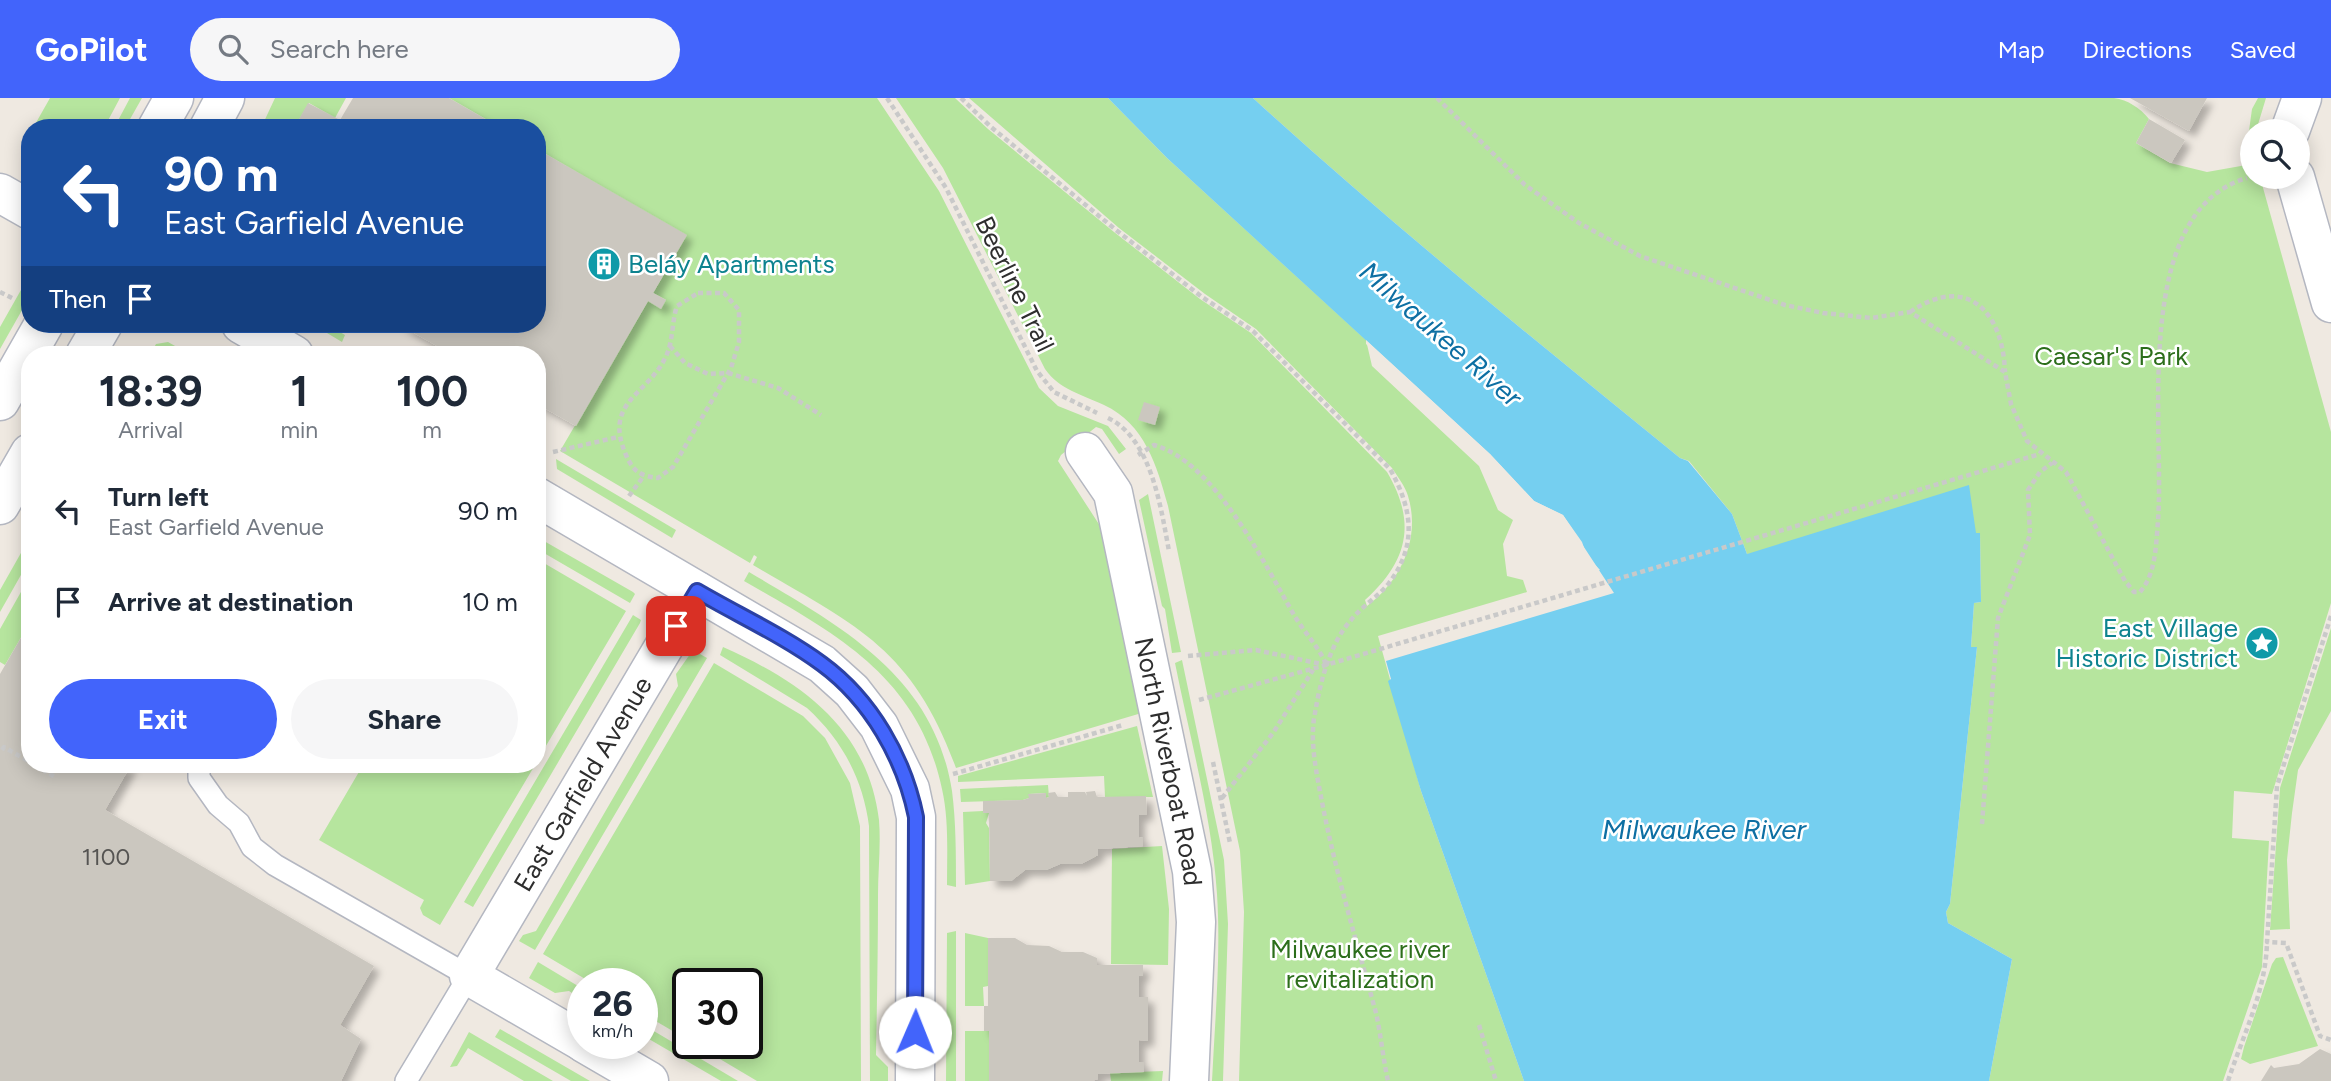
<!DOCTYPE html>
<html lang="en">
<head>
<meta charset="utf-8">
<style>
  :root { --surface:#fff; --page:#f6f6f7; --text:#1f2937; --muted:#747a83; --accent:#4264fb }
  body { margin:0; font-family:Figtree,sans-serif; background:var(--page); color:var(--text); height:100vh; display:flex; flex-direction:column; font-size:26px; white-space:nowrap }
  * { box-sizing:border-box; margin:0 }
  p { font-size:23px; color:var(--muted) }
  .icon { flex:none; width:38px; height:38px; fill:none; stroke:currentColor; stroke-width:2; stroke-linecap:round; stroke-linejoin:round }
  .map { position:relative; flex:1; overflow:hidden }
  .panel { position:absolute; left:21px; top:248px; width:525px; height:427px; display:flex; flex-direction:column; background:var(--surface); border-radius:28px; box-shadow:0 4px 18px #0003 }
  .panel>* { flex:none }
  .banner { position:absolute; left:21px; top:21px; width:525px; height:214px; border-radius:28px; box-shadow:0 4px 18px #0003; background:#1a4fa0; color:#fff; overflow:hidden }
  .fabs { position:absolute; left:2240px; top:21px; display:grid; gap:14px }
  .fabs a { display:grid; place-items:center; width:70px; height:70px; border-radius:50%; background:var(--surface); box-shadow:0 4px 18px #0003; font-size:35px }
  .speed { position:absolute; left:567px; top:870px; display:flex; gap:14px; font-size:35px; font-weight:700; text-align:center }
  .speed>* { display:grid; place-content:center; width:91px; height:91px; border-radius:50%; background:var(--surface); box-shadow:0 4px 18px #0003; line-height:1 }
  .speed small { font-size:18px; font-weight:400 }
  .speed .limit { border:4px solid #111; border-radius:10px; background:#fff; color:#111 }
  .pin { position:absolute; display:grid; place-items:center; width:60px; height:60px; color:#fff; margin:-30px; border-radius:14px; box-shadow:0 4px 10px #0006 }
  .me { position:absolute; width:77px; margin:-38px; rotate:1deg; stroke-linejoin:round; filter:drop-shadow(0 0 5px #0008) }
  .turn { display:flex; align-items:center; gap:24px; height:147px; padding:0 28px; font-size:32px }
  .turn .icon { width:91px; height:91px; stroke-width:2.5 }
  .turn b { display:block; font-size:49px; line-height:60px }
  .then { display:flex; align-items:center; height:66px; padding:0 28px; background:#0003; gap:14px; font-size:26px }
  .eta { display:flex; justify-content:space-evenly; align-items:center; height:119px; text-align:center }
  .eta b { font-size:42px; font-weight:700; line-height:49px }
  .action { display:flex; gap:14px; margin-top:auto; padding:14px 28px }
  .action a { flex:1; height:80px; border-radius:42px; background:var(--accent); color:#fff; font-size:28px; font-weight:700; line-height:80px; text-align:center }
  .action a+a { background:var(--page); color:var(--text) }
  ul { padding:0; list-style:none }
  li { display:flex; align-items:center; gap:21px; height:91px; padding:0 28px }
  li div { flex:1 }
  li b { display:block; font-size:26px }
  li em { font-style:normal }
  header { display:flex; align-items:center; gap:42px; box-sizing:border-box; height:98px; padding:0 35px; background:var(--accent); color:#fff }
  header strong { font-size:33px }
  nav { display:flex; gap:38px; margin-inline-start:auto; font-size:24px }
  .search { width:490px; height:63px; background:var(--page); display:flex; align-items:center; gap:18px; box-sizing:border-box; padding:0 24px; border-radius:38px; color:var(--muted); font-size:26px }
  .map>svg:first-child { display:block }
  .green { fill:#b6e59e }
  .water { fill:#75cff0 }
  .pier { fill:#efe9e1 }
  .building { fill:#cbc7bf; filter:url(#shadow) }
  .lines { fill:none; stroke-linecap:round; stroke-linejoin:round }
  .lane-casing { stroke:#b4b7c1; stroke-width:24 }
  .street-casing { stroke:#b4b7c1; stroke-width:41 }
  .secondary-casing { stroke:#b4b7c1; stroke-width:41 }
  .path { stroke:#c9c9c9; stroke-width:4.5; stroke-dasharray:5 3.5; stroke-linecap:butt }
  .lane { stroke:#fff; stroke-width:21 }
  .street { stroke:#fff; stroke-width:38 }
  .secondary { stroke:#fff; stroke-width:38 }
  .route-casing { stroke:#2b41a3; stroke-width:18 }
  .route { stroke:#4264fb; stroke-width:12 }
  .labels { text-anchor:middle; stroke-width:5; stroke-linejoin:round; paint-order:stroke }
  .number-label { font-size:23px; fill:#555452 }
  .culture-label { font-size:26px; fill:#0d838f; stroke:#fff; text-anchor:start }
  .street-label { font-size:26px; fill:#2e2e2e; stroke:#fff }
  .park-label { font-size:26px; fill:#2c6e1b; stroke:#fff }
  .water-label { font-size:28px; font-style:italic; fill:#0d6fa3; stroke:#fff }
</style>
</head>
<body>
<header>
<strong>GoPilot</strong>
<div class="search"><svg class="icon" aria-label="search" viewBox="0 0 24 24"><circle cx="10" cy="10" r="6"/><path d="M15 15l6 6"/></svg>Search here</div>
<nav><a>Map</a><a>Directions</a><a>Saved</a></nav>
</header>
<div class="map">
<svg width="2331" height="983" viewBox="0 0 2331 983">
  <defs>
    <filter id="shadow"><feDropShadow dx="6" dy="6" stdDeviation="3.5" flood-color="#0004"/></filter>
  </defs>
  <rect width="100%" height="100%" fill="#efe9e1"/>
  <path class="green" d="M50,0H120L104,30H33Z
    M130,0H142L125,30H114Z
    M275,0H346L335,20L309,5L294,30H261Z
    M449,0H877L939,93L1039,290L1058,308L1108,328L1126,351L1119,356L1102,331L1096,329L1061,357L1058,363L1104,434L1145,614L956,670C912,550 857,528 753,467L757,459L754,457L750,465L560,353L648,203L666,202L653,195L686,138L537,51V30H501Z
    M896,0H955L988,31L1114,134L1200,201L1251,235L1387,374C1417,425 1408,463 1365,502L1367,508C1401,483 1421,440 1408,398C1405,388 1397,378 1392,370L1256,231L1205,196L1119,130L969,0H1108L1167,60L1366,242L1372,268L1479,368L1498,412L1513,422L1503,446L1507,478L1523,482L1527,494L1378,538L1421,693L1524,983H1239L1244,814L1240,753L1168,408C1157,368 1145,326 1104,307C1081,296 1060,292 1045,271L943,70Z
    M1253,0H2114C2128,2 2140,10 2149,21L2136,45L2170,65L2207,74L2252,66V79H2260L2331,334V505L2272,696L2234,693L2232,740L2269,743L2262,869L2223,983H1989L2012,861L1948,825L1946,814L1950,806L1977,549H1971L1974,505L1981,504L1980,435L1747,456L1732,416L1689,363L1680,360C1536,243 1391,126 1253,0Z
    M2258,0H2266L2256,33L2248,40L2252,11Z
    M30,176V198L0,251V229Z
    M312,226H326L345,237L342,244Z
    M168,244L191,257H150L156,246Z
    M556,361L676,432L672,440L557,371Z
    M1148,396L1181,554L1172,555L1165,511L1162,508L1139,402Z
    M30,439V461L0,514V492Z
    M537,439L633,494L635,496L630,505L537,451Z
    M537,461L626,513L537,663Z
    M749,474C840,528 934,577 952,693C956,724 956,757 956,789L947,787C947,756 949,722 942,691C918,578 836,536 744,483Z
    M30,478V524L5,567L0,564V531Z
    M633,517L641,522L640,525L473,809L464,804Z
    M2331,530V613L2298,672L2292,715L2287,762L2290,831L2270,832L2280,690Z
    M723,549C802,584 868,631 879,722C881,747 878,773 878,797C878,851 877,904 876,957L888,969V983H870L869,728C863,681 842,642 807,610L720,557Z
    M693,552L707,560L535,852L519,843L523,837L536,833L678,588L676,576Z
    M1182,562L1224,762L1228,826L1223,983H1212C1215,921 1221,858 1217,796C1212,719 1190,641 1175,565Z
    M714,565L803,618L825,640L850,685L860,728L861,983H757L693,945H747V886H688V942L642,915V886L592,885L543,856Z
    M1137,628L1153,699H1105L1104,678L958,684V678Z
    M363,667H535L440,827L423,817L420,810L424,802L319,742Z
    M1048,687L1049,699L1046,700L1045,695L1029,696V700L1023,702L961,704L960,691Z
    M983,713L989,715L986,725L989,730L990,783L965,787L963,714Z
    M1162,748L1169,811L1168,867L1111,866L1112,751Z
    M956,833V983H946L947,835Z
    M965,835L988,840V888L983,889L984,908H965Z
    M2283,859L2318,948L2250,966L2241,961L2244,949L2272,866L2276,860Z
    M538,864L583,891V902L569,893L555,895L529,880Z
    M642,926L738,983H721L642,937Z
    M500,931L590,983H571L495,939Z
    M965,933H989V983H965Z
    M469,934L553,983H524L468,950L457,968L450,969Z
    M1163,973L1162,983H1111L1110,975Z"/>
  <path class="water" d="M1108,0H1253C1391,126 1536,243 1680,360L1688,363L1732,416L1747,456L1969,387L1976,435H1980L1981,504L1974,505L1971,549H1977L1950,806L1946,814L1948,825L2012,861L1989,983H1524L1421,693L1388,583L1391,581L1386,563L1614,495L1563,417L1534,403L1490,356L1167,60Z"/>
  <path class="pier" d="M1366,242L1490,356L1534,403L1563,417L1582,444L1587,458L1600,472L1596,473L1584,460L1579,445L1561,420L1532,405L1487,358L1366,246Z"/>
  <path class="building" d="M353,0H449L501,30H294L308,5L340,22Z
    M2130,0H2207L2189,33Z
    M2149,21L2185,42L2171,65L2136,45Z
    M537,51L687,137L653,195L666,202L661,211L648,203L576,328L537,306V257H453L398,226H537Z
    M1144,304L1160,309L1155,327L1138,322Z
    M30,524V667H131L105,712L374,868L340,927L361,941L341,983H0V576Z
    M1095,693L1097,699L1146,698L1147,717H1139V740L1143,739V748L1098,751V757L1081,766H1060L1046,772H1025L1011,783H990L989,715H983V703L1023,702L1029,700L1028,696L1046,695V700L1049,699L1048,695L1055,694L1058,699H1068V694H1085L1087,698L1086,694Z
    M988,840H1015L1027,847L1049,848L1062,854H1083L1097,860V867H1143V878H1139V899H1148V943L1139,942V964H1144V974L1098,976V981L1092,983H989V933H984V908H988Z
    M2320,951L2331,956V983H2261L2271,967L2274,970L2299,966Z"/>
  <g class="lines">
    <defs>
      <path id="lane" d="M199,667V680L218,707L239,725L252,749L275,767L469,878L406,983"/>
      <g id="street">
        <path d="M2290,33L2302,0"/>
        <path d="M2295,79L2331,205"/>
        <path d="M0,95L30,112"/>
        <path d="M241,226L294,257"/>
        <path id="s1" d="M1085,354L1113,395L1192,773L1196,824L1189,983"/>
        <path d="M537,399L822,566L852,593L879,628L910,691L916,719L915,983"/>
        <path id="s2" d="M583,944L469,878L697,493"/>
        <path d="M584,945L649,983"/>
      </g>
      <path id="secondary" d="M157,30L174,0
        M209,30L225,0
        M85,257L103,226
        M0,303L44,226
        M0,407L30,355"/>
    </defs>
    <use href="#lane" class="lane-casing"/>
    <use href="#street" class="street-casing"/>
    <use href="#secondary" class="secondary-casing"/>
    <path class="path" d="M887,0L946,90L1037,273L1054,294L1097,315
      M961,0L991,29L1116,132L1202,199L1253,233L1390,371C1412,410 1418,447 1389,485C1378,499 1362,508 1351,522C1330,545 1320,585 1315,615C1309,643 1317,677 1322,704C1336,776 1357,845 1376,915C1381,937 1383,961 1388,983
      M1437,0L1525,87L1579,125L1640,158L1785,207L1823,215L1871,220L1910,214L2005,274L2011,306L2027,343L2066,374L2125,483L2134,494H2140C2156,476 2156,446 2158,423C2165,329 2130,114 2247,80
      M0,194L12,200
      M698,195H724L739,212V244L731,270L673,369L658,380C640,378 633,373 626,357C602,302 650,297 667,256C673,242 672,223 677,208Z
      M1910,214C1967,175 2003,214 2005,274
      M670,248L685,265L708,276L728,275L778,290L821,317
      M1108,320C1152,341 1161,411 1169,453
      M553,354L618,339
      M1138,357L1154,347C1215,364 1264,465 1294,517C1304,534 1318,548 1326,566
      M629,398L643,379
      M2331,518L2277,688L2267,844L2286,845L2320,938L2331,942
      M1188,558L1256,552L1326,567L2040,356
      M1199,602L1326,567
      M2,652L4,649L30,664
      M1213,664L1230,745
      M35,667L55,679
      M953,676L1123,627
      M1222,700L1273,635L1313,572
      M1982,726L1998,520L2030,437L2028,392L2040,374L2052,365
      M1479,927L1496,983
      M2228,983C2243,937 2266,893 2267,844"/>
    <use href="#lane" class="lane"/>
    <use href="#street" class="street"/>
    <use href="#secondary" class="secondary"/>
  </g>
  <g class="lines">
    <defs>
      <path id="route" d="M676,528L697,493C738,517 784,538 822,566C871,602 904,660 916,719L915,934"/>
    </defs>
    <use href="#route" class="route-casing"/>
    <use href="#route" class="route"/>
  </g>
  <defs>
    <symbol id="building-disc" viewBox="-11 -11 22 22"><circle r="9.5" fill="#0f9aa8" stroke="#fff"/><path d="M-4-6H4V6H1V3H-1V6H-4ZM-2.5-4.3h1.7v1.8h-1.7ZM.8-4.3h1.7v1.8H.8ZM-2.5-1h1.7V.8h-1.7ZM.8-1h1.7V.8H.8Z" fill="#fff"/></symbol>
    <symbol id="sight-disc" viewBox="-11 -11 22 22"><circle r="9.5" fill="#0f9aa8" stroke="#fff"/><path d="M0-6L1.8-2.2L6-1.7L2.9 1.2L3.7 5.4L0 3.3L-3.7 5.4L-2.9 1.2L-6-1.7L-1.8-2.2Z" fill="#fff"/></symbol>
  </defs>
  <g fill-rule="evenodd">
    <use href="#building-disc" x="585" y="147" width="38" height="38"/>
    <use href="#sight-disc" x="2243" y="526" width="38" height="38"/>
  </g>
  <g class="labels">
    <g class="number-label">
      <text x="106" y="767">1100</text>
    </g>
    <g class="culture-label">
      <text x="628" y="175">Beláy Apartments</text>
      <text x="2238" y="539" text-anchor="end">East Village<tspan x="2238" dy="30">Historic District</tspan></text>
    </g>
    <g class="street-label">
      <text transform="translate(1015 186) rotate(64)" y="9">Beerline Trail</text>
      <text dy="9" stroke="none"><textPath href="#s1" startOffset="324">North Riverboat Road</textPath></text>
      <text dy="9" stroke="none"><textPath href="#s2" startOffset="355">East Garfield Avenue</textPath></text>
    </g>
    <g class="park-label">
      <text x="2111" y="267">Caesar's Park</text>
      <text x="1360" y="860">Milwaukee river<tspan x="1360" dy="30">revitalization</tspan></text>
    </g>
    <g class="water-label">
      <text transform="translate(1441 236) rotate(41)" y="10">Milwaukee River</text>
      <text x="1704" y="741">Milwaukee River</text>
    </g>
  </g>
</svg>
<div class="fabs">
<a><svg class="icon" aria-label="search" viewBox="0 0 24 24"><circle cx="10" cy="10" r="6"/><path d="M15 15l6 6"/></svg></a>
</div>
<div class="speed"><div>26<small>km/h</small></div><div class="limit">30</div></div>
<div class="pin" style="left:676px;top:528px;background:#d93025"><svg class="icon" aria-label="arrive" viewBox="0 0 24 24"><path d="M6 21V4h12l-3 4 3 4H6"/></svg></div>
<svg class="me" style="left:915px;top:934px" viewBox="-20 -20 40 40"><circle r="19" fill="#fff"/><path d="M0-13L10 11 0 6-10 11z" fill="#4264fb"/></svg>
<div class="banner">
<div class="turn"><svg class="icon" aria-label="left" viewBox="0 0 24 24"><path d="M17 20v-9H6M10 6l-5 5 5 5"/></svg><div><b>90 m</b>East Garfield Avenue</div></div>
<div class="then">Then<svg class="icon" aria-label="arrive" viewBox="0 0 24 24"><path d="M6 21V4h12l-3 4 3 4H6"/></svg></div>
</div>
<section class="panel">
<div class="eta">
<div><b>18:39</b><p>Arrival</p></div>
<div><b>1</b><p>min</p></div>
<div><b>100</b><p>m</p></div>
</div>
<ul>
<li><svg class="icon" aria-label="left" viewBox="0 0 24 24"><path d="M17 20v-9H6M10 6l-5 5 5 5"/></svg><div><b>Turn left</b><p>East Garfield Avenue</p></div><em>90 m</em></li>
<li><svg class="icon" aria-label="arrive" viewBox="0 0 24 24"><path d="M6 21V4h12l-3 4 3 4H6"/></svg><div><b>Arrive at destination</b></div><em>10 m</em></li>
</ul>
<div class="action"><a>Exit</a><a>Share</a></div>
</section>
</div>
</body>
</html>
